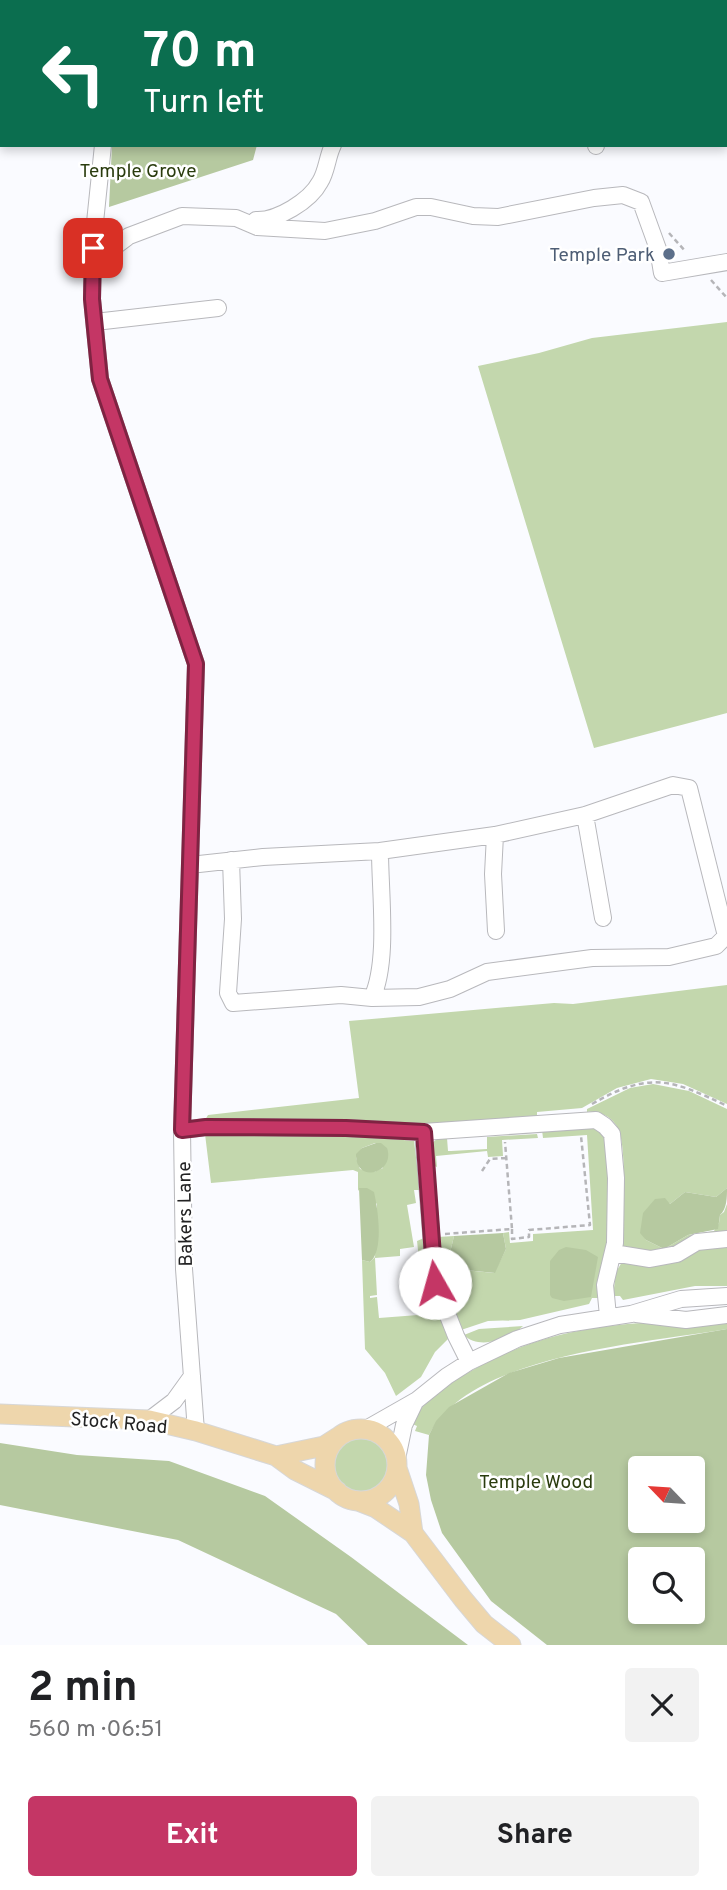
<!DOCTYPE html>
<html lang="en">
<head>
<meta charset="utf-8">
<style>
  :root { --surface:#fff; --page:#f2f2f2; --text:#202124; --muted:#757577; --accent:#c43665 }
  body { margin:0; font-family:Overpass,sans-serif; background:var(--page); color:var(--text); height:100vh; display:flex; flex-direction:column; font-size:26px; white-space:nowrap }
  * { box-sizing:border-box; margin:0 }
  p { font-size:23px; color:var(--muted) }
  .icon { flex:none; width:38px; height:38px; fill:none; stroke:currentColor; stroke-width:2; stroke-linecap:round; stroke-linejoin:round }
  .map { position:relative; height:1645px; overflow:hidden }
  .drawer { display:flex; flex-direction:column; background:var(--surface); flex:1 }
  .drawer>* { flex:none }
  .hud { position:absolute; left:0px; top:0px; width:728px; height:147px; box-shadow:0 4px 10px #0003; background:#0b6e4f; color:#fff; overflow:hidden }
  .needle { width:46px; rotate:295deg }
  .buttons { position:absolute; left:628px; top:1456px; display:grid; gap:14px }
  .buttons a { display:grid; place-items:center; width:77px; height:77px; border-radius:7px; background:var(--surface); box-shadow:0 4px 10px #0003; font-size:35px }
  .pin { position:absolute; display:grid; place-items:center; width:60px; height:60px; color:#fff; margin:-30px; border-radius:14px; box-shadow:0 4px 10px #0006 }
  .me { position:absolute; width:77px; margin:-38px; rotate:353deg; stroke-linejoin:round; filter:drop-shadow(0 0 5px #0008) }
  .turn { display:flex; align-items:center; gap:24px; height:147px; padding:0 28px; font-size:32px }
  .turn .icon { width:91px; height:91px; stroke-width:2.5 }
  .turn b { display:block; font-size:49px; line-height:60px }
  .round { display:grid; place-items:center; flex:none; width:74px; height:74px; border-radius:7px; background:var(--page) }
  .overview { display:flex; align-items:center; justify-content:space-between; height:119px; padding:0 28px }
  h1 { font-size:42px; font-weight:700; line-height:52px }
  .button { display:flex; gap:14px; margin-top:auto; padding:14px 28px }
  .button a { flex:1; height:80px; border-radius:7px; background:var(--accent); color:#fff; font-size:28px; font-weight:700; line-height:80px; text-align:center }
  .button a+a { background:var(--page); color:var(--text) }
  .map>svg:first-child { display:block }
  .green { fill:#c3d7ad; fill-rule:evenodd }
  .forest { fill:#b6c9a0; fill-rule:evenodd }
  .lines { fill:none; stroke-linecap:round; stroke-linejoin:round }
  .minor-casing { stroke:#b8b8bc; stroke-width:18 }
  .major-casing { stroke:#d7d7d7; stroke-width:21 }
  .path { stroke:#b5b5b8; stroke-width:2.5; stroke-dasharray:5 3.5; stroke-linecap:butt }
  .minor { stroke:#fff; stroke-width:16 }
  .major { stroke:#eed6ac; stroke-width:19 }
  .route-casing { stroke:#7f2342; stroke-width:18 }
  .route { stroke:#c43665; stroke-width:12 }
  .service-dot { fill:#5c6f8a; stroke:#fff; stroke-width:2.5 }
  .labels { text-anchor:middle; stroke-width:5; stroke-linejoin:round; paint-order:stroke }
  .park-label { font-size:19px; fill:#2a3c0e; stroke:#fff }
  .service-label { font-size:19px; fill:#4e5e75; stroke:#fff; text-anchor:end }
  .street-label { font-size:19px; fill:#222223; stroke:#fff }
</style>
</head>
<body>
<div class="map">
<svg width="727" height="1645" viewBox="0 0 727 1645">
  <rect width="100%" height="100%" fill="#fafbff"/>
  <path class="green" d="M727,322V713L594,748L478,366L539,353L592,338Z
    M727,985V1104L683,1084L651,1079L617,1088L582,1108L537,1112V1116L426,1124L205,1120L208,1115L359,1098L349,1021L554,1003L573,1004Z
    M653,1084L689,1091L727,1109V1188L716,1197L685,1192L670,1204L667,1202C649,1216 636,1216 646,1240L664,1249L688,1235L714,1231L719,1223L720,1215L724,1212L727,1204V1231L677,1247L644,1253L623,1246C620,1219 630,1146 616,1125C609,1115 598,1111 587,1112V1109L630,1088Z
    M596,1128L604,1136L606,1142C608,1171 610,1201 608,1231C606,1254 598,1275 598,1298H592L589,1304L520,1320L488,1321L461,1330L442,1280L438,1237L454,1236L450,1253L455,1269L494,1273L506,1249L503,1233L509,1232L510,1243L533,1241V1234L593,1230L587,1135L543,1138L542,1130Z
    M205,1134L349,1135L414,1141L420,1190H414L416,1203L407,1205L414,1247L400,1249V1256L375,1258L377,1295L370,1296V1298L377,1297L379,1318L418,1315L415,1260L419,1259L417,1241L424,1238L428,1283L448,1339L435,1352L421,1377L396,1396L385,1373L365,1349L362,1260L370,1262L375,1257L377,1204L360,1188L358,1191V1172L353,1170L211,1183ZM375,1143H379L383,1168L374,1172L360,1169L356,1158L362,1148Z
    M537,1134L538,1138L502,1140L503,1156L488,1157L487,1151L436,1156L437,1167L432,1165V1143L437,1139L447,1138L448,1151H451L487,1149V1137Z
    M727,1244V1286H695L623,1300L620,1296H613L616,1272L622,1262Z
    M727,1320V1329C647,1343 469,1354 429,1435L415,1431L417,1426L410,1423C425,1400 447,1384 471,1371C555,1322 633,1322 727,1320Z
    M523,1326C510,1338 480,1351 464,1335L479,1329Z
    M334 1465a27 27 0 1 1 54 0a27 27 0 1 1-54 0Z"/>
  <path class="forest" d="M122,0H345L122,2Z
    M112,145H257L253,160L109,207Z
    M376,1143H381L387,1148C396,1173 355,1185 356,1154L362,1148Z
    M359,1188H367L374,1192C378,1209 384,1251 370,1262L362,1260Z
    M727,1188C727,1197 727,1209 720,1215L718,1229L688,1235L664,1249L646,1240L640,1233L643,1213L655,1199L665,1198L670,1204L685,1192L716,1197Z
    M503,1233L506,1249L495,1273L455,1269L452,1266L450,1253L454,1236Z
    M566,1247L586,1250L598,1257L591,1297L564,1301L552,1298L550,1295V1261L559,1250Z
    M727,1329V1645H547L491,1601L442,1533L431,1500L426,1475L429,1435L436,1421L449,1407L509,1373L559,1358ZM640,1468H693V1521H640ZM640,1559H693V1612H640Z
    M0,1443L77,1455L169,1461L265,1496L351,1557L468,1645H368L336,1614L178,1540L0,1505Z"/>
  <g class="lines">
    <defs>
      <path id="minor" d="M112,0V2
        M726,2L727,1
        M726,31L727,34
        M103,145L94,232L92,299L100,379L196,664L182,1130L184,1269L196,1431
        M596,146V145
        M256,220C277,221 310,201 320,182C327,171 327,157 333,145
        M93,263L129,236L182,216L236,218L257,227L325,231L375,221L416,207H431L473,216L498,217L594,198L623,195L641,202L658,249L662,273L727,262
        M95,322L218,308
        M585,815L603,918
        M495,835L493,874L496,931
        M231,860L233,919L228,993L233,1003L341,995L372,998L419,997L450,989L487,972L592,958L669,957L716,946L726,936L689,788L673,785L585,815L495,835L380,851
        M190,865L263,857L380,851C380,894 389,961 372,998
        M182,1130L206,1127L346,1128L423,1132L596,1120L605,1126L612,1134L616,1178L615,1243L605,1285L608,1316
        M423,1132L435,1283L456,1336L469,1362
        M613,1253L650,1259L677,1254L697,1242L727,1239
        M636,1314L686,1320L727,1315
        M149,1420L174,1401L192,1376
        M366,1429L417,1400L447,1376L469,1362L517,1339L560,1325L631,1314L681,1299L727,1296
        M397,1459L404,1425L415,1402"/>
      <path id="major" d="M0,1414L149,1420L196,1431L276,1456L295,1470L337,1491
        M325 1465a36 36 0 1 1 72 0a36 36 0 1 1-72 0Z
        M276,1456L324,1446L338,1437
        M397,1468L409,1504L413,1533
        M358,1501L376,1508L413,1533L463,1599L484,1624L511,1645"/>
    </defs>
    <use href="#minor" class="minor-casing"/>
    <use href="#major" class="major-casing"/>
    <path class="path" d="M35,0L43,2
      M669,233L686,252
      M711,280L727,298
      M592,1104C649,1071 671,1079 727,1106
      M482,1171L490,1159L506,1158
      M512,1229V1239L529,1237V1230L590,1225L581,1136
      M445,1234L512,1229L505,1142"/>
    <use href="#minor" class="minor"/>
    <use href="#major" class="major"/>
  </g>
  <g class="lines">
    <defs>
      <path id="route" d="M93,248L92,299L100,379L196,664L182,1130L206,1127L346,1128L424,1132L435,1283"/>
    </defs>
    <use href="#route" class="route-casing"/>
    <use href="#route" class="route"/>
  </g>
  <circle class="service-dot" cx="669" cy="254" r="7"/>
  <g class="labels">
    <g class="park-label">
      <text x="138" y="177">Temple Grove</text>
      <text x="536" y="1488">Temple Wood</text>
    </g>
    <g class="service-label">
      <text x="655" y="261">Temple Park</text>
    </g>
    <g class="street-label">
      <text transform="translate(184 1214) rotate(-91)" y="7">Bakers Lane</text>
      <text transform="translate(119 1422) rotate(5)" y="7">Stock Road</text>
    </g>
  </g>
</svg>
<div class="buttons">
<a><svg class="needle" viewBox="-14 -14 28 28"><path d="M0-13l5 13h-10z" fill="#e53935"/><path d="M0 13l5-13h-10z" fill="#757577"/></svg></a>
<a><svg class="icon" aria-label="search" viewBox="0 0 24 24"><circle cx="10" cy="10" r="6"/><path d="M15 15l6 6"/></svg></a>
</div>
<div class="pin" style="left:93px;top:248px;background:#d93025"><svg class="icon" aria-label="arrive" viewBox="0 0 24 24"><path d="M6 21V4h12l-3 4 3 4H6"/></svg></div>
<svg class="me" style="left:435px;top:1283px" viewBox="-20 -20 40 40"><circle r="19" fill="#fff"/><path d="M0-13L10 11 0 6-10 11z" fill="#c43665"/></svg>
<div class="hud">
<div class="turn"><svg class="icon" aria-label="left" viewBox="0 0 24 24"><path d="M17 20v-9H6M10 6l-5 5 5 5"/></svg><div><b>70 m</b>Turn left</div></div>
</div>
</div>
<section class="drawer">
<div class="overview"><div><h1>2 min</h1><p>560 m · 06:51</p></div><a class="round"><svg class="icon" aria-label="close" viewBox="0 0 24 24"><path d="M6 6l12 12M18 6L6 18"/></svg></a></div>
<div class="button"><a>Exit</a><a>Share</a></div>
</section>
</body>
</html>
